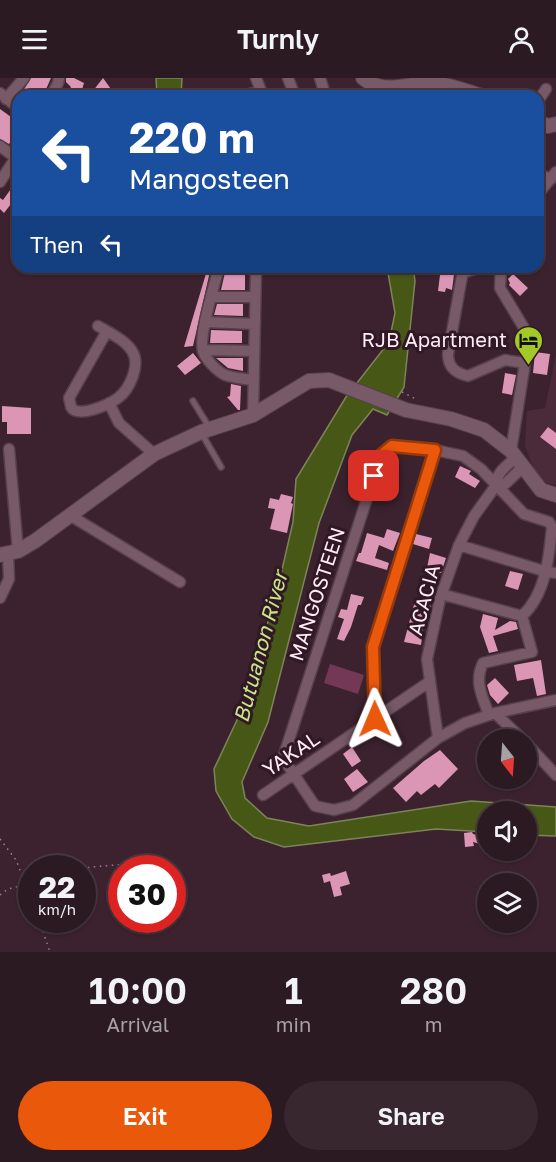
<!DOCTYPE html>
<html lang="en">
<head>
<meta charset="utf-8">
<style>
  :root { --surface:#2c1a22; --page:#38272f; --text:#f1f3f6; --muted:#a6a1a5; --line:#483840; --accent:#ea580c }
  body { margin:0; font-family:"Golos Text",sans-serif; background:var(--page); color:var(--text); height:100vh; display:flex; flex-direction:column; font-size:22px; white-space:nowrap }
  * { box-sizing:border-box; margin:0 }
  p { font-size:20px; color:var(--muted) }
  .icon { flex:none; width:33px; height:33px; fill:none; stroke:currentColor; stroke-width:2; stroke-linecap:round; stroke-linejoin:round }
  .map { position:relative; height:874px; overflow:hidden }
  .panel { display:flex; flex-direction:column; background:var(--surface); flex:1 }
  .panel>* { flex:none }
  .guide { position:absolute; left:12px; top:12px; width:532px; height:183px; border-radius:18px; box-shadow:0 2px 4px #0004,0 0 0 2px var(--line); background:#1a4fa0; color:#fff; overflow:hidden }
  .needle { width:39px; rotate:163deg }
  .buttons { position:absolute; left:477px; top:651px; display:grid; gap:12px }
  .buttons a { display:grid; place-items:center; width:60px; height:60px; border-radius:50%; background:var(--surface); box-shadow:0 2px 4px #0004,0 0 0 2px var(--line); font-size:30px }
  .speed { position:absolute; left:18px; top:777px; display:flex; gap:12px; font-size:30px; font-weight:700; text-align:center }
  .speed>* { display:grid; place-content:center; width:78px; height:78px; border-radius:50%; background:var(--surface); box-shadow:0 2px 4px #0004,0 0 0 2px var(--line); line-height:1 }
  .speed small { font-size:15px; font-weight:400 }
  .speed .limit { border:9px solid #d22; background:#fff; color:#111 }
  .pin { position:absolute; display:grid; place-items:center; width:51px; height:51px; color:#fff; margin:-26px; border-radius:12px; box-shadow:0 3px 9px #0006 }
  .me { position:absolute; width:66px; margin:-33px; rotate:359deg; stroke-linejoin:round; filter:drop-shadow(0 0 4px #0008) }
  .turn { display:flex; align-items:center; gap:21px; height:126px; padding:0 18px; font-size:27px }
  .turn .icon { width:78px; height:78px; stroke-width:2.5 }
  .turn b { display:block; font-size:42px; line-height:51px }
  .then { display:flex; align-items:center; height:57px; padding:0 18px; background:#0003; gap:12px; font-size:22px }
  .eta { display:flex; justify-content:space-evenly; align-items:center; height:102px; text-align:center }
  .eta b { font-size:36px; font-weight:600; line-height:42px }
  .action { display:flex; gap:12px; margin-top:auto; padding:12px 18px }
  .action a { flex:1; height:69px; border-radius:36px; background:var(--accent); color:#fff; font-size:24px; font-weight:600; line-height:69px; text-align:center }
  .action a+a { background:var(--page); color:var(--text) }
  header { display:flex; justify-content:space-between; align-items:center; height:78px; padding:0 18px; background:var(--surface); font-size:27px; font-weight:600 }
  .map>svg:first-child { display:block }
  .built { fill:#4b2b3a }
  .green { fill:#723856 }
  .water { fill:#475816; stroke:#7e8459; stroke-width:1.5 }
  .building { fill:#db96b6 }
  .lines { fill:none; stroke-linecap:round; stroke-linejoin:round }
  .lane-casing { stroke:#56404b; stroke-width:8 }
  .street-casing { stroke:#56404b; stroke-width:13 }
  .secondary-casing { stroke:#56404b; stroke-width:16 }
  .path { stroke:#99848e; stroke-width:1.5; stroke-dasharray:1.5 4.5; stroke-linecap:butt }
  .lane { stroke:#775967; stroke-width:5 }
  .street { stroke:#775967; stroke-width:10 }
  .secondary { stroke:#775967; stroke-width:14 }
  .route-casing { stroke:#983908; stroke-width:15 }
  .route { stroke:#ea580c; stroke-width:10 }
  .labels { text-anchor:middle; stroke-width:6; stroke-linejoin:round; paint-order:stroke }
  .poi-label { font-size:20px; fill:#feecf4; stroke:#301824; text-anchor:end }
  .street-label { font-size:20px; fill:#feecf4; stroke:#301824 }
  .water-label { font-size:21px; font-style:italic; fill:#c8e589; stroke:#301824 }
</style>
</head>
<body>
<header><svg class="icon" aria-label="menu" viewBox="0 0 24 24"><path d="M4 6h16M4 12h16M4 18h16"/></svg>Turnly<svg class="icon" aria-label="person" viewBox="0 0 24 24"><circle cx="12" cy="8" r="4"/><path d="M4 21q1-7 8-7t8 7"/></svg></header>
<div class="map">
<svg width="556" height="874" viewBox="0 0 556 874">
  <rect width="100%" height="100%" fill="#3b222e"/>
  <path class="built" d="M556,276V407L547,405L537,399L525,368L527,333L545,330Z"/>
  <path class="green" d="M330,586L364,597L358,616L324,605Z"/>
  <path class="water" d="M156,0H182L181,18H157Z
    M387,189H413L415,203L404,309L387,337L373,331L352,357L319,445L268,644L242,704L245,720L267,740L309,748L471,723L556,729V758L527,757L526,734H488L487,754L436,751L284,769L254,759L232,741L216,713L214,691L237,642L275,522L293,444L296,401L346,319L389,264L395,235Z"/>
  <path class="building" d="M31,0H51L43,18H20Z
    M66,0H74L84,5L80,18H66L71,9L66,4Z
    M103,0L116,18H89Z
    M0,31L18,44V55L9,66L0,61Z
    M18,101V117L4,135L0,131V120L3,122Z
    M208,189H211L193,268L184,269Z
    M441,189H455L452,212L446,210L445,214L438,213Z
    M226,190H239L245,196V212H221Z
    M513,196L528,210L520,218L509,207L510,205L508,201Z
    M217,226H243V238L214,237Z
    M211,252L242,253V265H210Z
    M535,274L550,276L547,297L533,295Z
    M193,275L201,285L185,297L177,288Z
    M216,280H243V293L228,290Z
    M505,295L516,297L512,317L502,315Z
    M231,306L241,308L240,332H238L227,319L230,318Z
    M2,328L31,330V356H7V344H2Z
    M548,349L556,355V371L540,359Z
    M460,388L471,393L469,396L480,403L475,410L455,399Z
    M281,416L293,419L291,425L293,426L287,455L270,451L275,431L268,430L270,420L279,422Z
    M387,451L400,455L393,473L379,467L375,480L389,485L387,492L356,483L359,475H361L367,455L384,460Z
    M416,456L432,460L429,471L413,466Z
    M430,475L446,480L441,495L427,490Z
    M510,493L523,496L518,512L505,508Z
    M351,516L364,519L361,527H358L351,549L344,563L337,561L344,541L338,539L341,531L347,532Z
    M415,523L431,528L423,552L421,567L404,564Z
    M483,536L498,540L495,552L510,543L516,544L518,551L493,558L498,573L489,575L480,549Z
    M541,582L546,616L537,618L533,600L517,603L514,587Z
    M495,600L509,615L498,626L490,617L487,607Z
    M352,669L361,683L352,689L343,676Z
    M440,672L458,691L439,710L435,706L421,717L417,713L406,724L393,710L424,683Z
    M357,691L368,704L353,714L344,701Z
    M472,754L473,756L484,759L483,767L473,764L474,768L465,769L464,755Z
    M346,793L350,806L340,809L342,817L334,819L330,803L324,805L322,797L330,795L331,798Z"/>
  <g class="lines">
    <defs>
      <path id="lane" d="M193,323L209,349
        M202,356L221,389"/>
      <path id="street" d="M256,0L263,18
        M288,0L295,18
        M320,0L325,16L324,18
        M0,15L18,30
        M246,17L261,13
        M51,18L58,5L59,0
        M419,18L430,5
        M6,21L24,0
        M538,23L546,11
        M0,68L16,80
        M538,96L551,101
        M0,104L18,76
        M538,116L556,94
        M219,189C215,205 198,259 203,273C206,282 217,293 225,297C234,300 244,301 253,302
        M246,189L256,192L253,337
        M480,189L465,194L462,198L448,276C448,289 455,295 468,298L505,282L525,285
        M501,189L500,210L524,250L528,266L511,373
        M212,219H255
        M206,244L255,246
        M98,248C110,255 125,262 132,273C141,286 130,311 118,320C110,326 78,341 71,329C71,328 69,320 69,320L107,253
        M203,272L254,273
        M109,325L119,345L154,376
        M9,371L18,473
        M497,406C496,394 507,388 515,380
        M497,406H505L523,389
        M71,438L180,504
        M459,467L547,494L556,495
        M441,516L522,538C546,516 549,479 552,449L549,444L524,436L481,391L463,378L435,372L392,368L381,377L283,680L315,728L334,732L353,727L438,660L465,645L495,635L556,622
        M0,520L9,501L8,476
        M495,635L523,662
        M489,637C482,618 474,603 483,585L532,574L522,538
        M375,641L373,569L435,372
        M438,660L427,581L440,521L459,467L474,438L497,406
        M526,665L556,697
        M263,717L429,604"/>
      <path id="secondary" d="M363,0C384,18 407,5 431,5C449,6 465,13 482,18
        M538,44L548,48L556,46
        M0,477L18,473L35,463L154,376L201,354L253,337L309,303L329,302L406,332L451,341L484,352L511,373L541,412L556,417"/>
    </defs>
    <use href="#lane" class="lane-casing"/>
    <use href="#street" class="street-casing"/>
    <use href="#secondary" class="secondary-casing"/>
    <path class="path" d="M402,314L418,322
      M0,761L16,782L32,822
      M82,791L91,789L139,785
      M0,817L8,811L32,805
      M39,842L50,874"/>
    <use href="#lane" class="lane"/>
    <use href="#street" class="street"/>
    <use href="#secondary" class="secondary"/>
  </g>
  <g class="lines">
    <defs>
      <path id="route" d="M374,398L381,377L392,368L435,372L373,569L375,641"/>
    </defs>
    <use href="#route" class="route-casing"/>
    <use href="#route" class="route"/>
  </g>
  <defs>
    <symbol id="hotel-pin" viewBox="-11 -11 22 30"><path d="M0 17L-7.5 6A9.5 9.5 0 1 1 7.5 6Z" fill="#a3c927" stroke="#301824"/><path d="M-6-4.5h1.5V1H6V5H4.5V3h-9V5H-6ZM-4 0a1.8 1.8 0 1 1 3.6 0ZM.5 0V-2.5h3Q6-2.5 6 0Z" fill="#111"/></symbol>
  </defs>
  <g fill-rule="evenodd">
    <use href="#hotel-pin" x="512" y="246" width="33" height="45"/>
  </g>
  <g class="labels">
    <g class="poi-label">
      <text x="507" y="269">RJB Apartment</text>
    </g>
    <g class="street-label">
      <text transform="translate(317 516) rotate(-72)" y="7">MANGOSTEEN</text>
      <text transform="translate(424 522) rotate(-75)" y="7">ACACIA</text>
      <text transform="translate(291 676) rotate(-34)" y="7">YAKAL</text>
    </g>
    <g class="water-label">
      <text transform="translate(261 569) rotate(-75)" y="7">Butuanon River</text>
    </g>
  </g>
</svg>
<div class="buttons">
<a><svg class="needle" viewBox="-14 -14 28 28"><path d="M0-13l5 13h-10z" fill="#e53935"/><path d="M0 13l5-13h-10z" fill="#a6a1a5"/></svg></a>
<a><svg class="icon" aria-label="sound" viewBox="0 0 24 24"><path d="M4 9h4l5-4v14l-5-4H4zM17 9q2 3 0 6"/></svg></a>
<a><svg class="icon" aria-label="layers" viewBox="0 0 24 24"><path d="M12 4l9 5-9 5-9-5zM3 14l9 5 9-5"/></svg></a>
</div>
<div class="speed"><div>22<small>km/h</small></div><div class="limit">30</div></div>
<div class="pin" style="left:374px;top:398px;background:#d93025"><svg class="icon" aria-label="arrive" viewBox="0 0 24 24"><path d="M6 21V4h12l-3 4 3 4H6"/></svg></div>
<svg class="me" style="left:375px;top:641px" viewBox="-20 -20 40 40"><path d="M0-17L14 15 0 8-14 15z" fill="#ea580c" stroke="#fff" stroke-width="4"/></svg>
<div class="guide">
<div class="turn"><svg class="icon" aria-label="left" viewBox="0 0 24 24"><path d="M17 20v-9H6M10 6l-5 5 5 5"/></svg><div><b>220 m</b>Mangosteen</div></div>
<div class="then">Then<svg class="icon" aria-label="left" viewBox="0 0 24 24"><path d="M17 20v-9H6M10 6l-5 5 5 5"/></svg></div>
</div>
</div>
<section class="panel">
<div class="eta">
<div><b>10:00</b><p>Arrival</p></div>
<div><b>1</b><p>min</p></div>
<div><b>280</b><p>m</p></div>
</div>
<div class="action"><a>Exit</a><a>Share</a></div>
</section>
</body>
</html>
